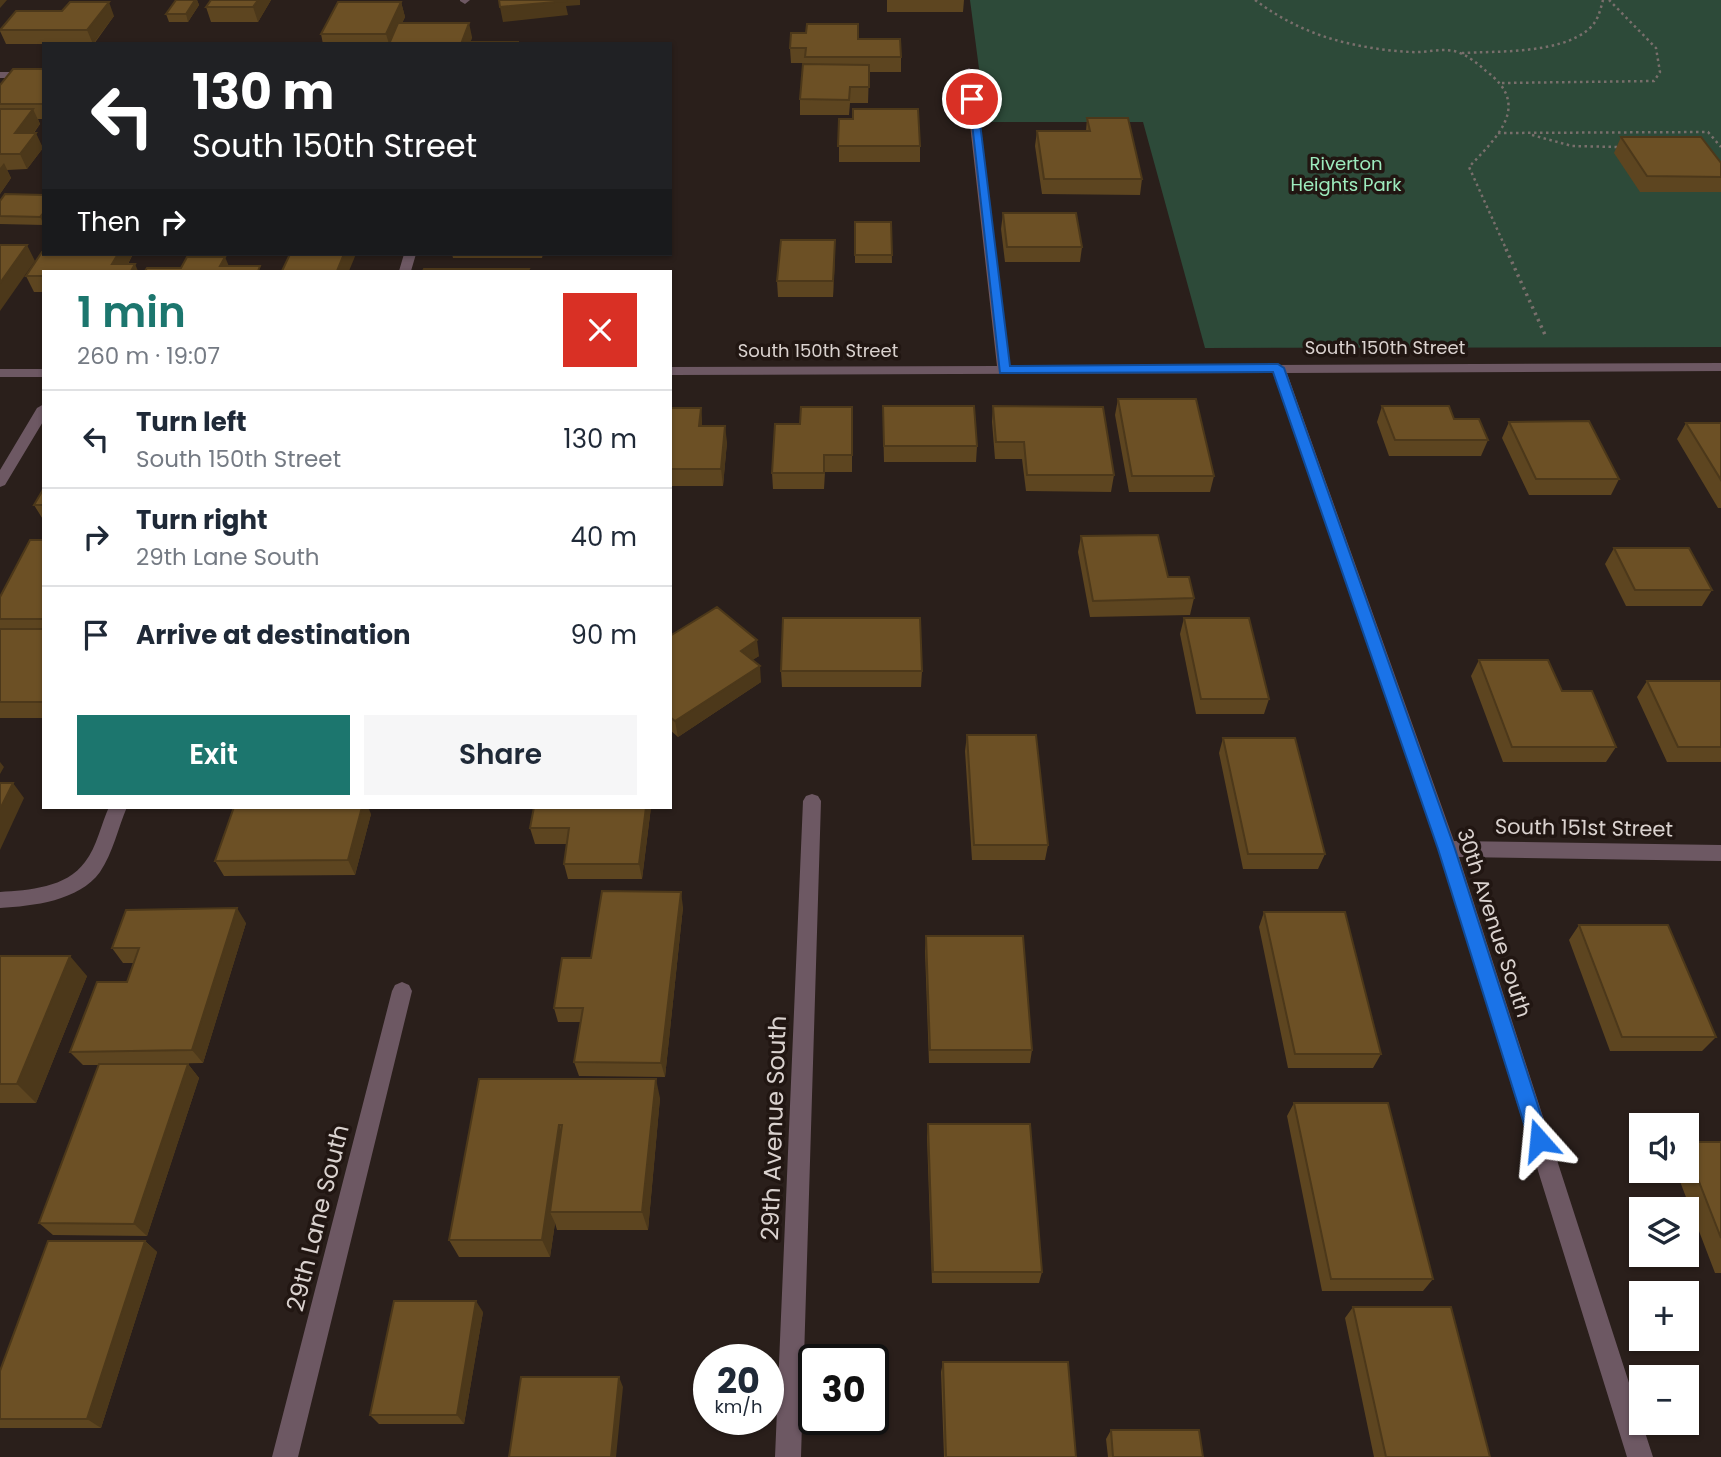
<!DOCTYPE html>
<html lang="en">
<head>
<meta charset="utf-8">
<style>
  :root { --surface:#fff; --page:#f6f6f7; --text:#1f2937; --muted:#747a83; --line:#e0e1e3; --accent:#1c766e }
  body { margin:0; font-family:Poppins,sans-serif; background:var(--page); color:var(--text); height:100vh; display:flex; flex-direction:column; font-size:26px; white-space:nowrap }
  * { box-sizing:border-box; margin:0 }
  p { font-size:23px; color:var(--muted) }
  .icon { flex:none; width:38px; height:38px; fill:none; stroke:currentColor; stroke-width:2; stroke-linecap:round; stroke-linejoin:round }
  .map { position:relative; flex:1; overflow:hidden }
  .details { position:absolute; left:42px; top:270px; width:630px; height:539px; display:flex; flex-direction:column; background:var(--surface); border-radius:0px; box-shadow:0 2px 5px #0004 }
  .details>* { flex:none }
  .hud { position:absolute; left:42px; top:42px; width:630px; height:214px; border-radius:0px; box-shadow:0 2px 5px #0004; background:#202124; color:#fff; overflow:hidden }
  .buttons { position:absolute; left:1629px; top:1113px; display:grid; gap:14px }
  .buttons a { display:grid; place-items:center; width:70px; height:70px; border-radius:0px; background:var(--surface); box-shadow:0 2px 5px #0004; font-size:35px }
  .speed { position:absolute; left:693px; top:1344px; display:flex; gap:14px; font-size:35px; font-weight:700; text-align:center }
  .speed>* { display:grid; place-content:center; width:91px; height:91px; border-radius:50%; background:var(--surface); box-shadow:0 2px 5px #0004; line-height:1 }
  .speed small { font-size:18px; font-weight:400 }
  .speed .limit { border:4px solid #111; border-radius:10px; background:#fff; color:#111 }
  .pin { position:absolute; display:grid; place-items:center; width:60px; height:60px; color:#fff; margin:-30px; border:4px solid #fff; border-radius:50%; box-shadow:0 2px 7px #0007 }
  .me { position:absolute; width:77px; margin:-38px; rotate:342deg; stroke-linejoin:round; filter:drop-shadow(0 0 5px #0008) }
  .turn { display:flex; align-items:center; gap:24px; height:147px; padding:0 35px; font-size:32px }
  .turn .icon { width:91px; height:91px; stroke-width:2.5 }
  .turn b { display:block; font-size:49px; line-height:60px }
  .then { display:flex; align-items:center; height:66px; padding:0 35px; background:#0003; gap:14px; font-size:26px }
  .round { display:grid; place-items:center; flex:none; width:74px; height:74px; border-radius:0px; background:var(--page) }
  .overview { display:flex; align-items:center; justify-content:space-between; height:119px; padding:0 35px }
  h1 { font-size:42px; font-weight:600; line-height:52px; color:var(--accent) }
  .cta { display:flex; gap:14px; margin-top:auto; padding:14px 35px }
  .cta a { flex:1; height:80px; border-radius:0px; background:var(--accent); color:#fff; font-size:28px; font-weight:600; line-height:80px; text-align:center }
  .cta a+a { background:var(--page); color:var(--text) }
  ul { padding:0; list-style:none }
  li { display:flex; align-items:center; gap:21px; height:98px; padding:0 35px; border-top:2px solid var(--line) }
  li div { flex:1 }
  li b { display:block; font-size:26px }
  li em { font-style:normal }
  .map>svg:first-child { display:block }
  .green { fill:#2d4a39 }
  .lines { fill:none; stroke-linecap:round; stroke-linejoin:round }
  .path-far1 { stroke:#796f6c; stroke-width:2.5; stroke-dasharray:2.5 3.5; stroke-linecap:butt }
  .path { stroke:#796f6c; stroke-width:3.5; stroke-dasharray:2.5 4.5; stroke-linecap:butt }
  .service { fill:#6d5863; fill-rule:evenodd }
  .minor { fill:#6d5863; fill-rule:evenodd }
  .wall { fill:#5d4520 }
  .shaded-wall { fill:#4c381a }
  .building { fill:#6c5025; stroke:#4c381a; stroke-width:2 }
  .route { fill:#1a73e8; stroke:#114b97; stroke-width:2 }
  .labels { text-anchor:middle; stroke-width:7; stroke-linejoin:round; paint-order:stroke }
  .far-park-label { font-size:18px; fill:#9debbd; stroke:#211612 }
  .far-street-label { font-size:18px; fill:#dad2cf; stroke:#211612 }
  .street-label { font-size:21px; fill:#dad2cf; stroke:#211612 }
  .near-street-label { font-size:24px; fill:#dad2cf; stroke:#211612 }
</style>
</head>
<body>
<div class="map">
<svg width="1721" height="1457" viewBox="0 0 1721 1457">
  <rect width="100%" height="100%" fill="#2a1f1b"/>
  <path class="green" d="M970,0H1721V347L1205,348L1143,122H986Z"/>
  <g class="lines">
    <path class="path-far1" d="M1255,0C1283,21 1313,35 1347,43C1368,48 1390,51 1411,52C1426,53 1440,48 1454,51C1466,54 1477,63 1486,71C1532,105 1498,136 1469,167L1507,251
      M1462,53C1498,51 1560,54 1589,29C1598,21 1600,11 1603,0
      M1502,83L1654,81L1660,72L1656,48L1609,0
      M1498,133L1708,132L1721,147
      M1532,135L1572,146L1620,147"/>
    <path class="path" d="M1506,249L1546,337"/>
    <path class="service" d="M470,0L465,4L460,1V0Z
      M44,404V420L5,485L0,487V470L37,408Z"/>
    <path class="minor" d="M969,68L974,71L1010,366L1721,363V371L1287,373L1454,841L1721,845V861L1459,857L1653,1457H1627L1438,849L1273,373L670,375V367L997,366L964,71Z
      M0,72H44V78H0Z
      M404,254H416L411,271H399Z
      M0,369H44V377H0Z
      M812,794L818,796L821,801L801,1457H775L803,801L806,796Z
      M109,807H127C118,828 113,853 100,872C79,901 33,906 0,908V892C29,890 66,888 85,862C97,847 101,824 109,807Z
      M402,982L409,985L412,991L298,1457H272L392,991L395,985Z"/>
  </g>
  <path class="wall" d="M176,0H197L199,5L188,22H169L166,14Z
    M271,0L258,22H211L206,7Z
    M887,0H964L963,12H887Z
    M401,2L405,17L402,23L472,37L470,44H323L321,34Z
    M114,16L94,44H6L0,31V29Z
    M858,39L901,57V72H869L868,103H850L849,115H800V99L805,63H791L790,48Z
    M44,69V119H38L40,124L34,133L43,148L27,169L7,170L11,178L0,194V85Z
    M1087,118L1142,179L1140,195L1042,194L1035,146L1037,131H1086Z
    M839,119L920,146V162H839Z
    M1621,137L1721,163V192H1640L1614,153Z
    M44,195V225L0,224V201Z
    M1003,213L1082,247L1080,262H1005L1001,229Z
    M855,222H891L892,263H855Z
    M44,254H133L128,264L44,271V292H34L26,276Z
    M452,254H543L542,258H453Z
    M835,256L833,297H778L777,281Z
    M1118,399L1214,476L1210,492H1129L1115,415Z
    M993,406L1114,475L1111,492L1026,491L1022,459H995L992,422Z
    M1382,406L1454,419L1488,440L1481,456H1389L1377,422Z
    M852,407V472H825L824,489H773L772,473L800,424Z
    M670,408H701L702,426L727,442L723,486H670Z
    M883,422L977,446L976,462H884Z
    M1509,422L1619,479L1611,495H1529L1502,438Z
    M1686,423H1721V508H1718L1677,439Z
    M44,488V521L34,505Z
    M1081,536L1168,577L1194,598L1190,615L1090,617L1078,552Z
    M44,540V718H0V597Z
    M1614,548L1712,590L1702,606H1626L1605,564Z
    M1184,618L1269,699L1264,714H1196L1180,634Z
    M670,636L759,656L752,660L761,682L678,737L670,730Z
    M1479,660L1562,691L1616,747L1606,762H1503L1471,676Z
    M781,671H922L921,687H782Z
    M1647,681H1721V762H1667L1637,697Z
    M967,735L1048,845L1045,860H972L965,751Z
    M1223,738L1325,854L1318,869H1243L1219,753Z
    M534,807H651L642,879H568L564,864L567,844H535L530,828Z
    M371,814L355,875L224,876L215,861Z
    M683,907L665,1077L579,1076L574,1062L581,1022H558L554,1008L591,958Z
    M1264,912L1381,1054L1373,1068H1288L1259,927Z
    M246,923L203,1063L147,1064H188L199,1078L147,1236L53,1235L39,1223L99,1065H83L70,1052L127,982L134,963H123L112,948Z
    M1579,925L1716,1037L1702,1051H1610L1569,940Z
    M926,936L1032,1050L1030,1063H929L925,951Z
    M0,956L87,976L36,1103H0Z
    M479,1079L660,1098L648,1230H557L555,1223L550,1257H459L449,1240Z
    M1294,1103L1433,1279L1423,1291H1322L1287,1116Z
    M928,1124L1042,1272L1039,1283H932L927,1137Z
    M1687,1142H1721V1273H1715L1676,1171H1687Z
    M145,1241L157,1252L101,1428H0V1371Z
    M1353,1307L1490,1457H1374L1345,1318Z
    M483,1312L464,1424H379L370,1415Z
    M943,1362L1076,1457H944L941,1372Z
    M1111,1430L1203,1457H1108L1106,1439Z"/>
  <path class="shaded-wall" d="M0,0H7L0,8Z
    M195,0H197L199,5L188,22L186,14Z
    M258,0H271L258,22L253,7Z
    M565,0H580V5L566,6L568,15L503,22L500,7Z
    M109,2L114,16L93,44L87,30Z
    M401,2L405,17L392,44H389L386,34Z
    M469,23L472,37L470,44H461Z
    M33,109L40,124L22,148L15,133Z
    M36,133L43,148L27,169L20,154Z
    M4,163L11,178L0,194V168Z
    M44,212V224L40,217Z
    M835,240V256L833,297V281Z
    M27,245L35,261L0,311V283Z
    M118,254H133L124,271L112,264Z
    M344,254H356L349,271H337Z
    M225,257L231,271L220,266Z
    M135,264L138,271H131Z
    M701,408L702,424L700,442L699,426Z
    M725,426L727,442L723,486L721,469Z
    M757,640L759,656L742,667L741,651Z
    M760,666L761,682L678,737L675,721Z
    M0,762L4,767L0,774Z
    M13,783L24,798L0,850V809Z
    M362,807H368L371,814L355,875L348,860Z
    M646,807H651L642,879L639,864Z
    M681,892L683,907L665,1077L661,1063Z
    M237,908L246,923L203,1063L192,1050Z
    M70,956L87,976L36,1103L17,1084Z
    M188,1064L199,1078L147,1236L134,1224Z
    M656,1079L660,1098L648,1230L642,1212Z
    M559,1125L566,1144L550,1212L555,1223L550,1257L542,1240Z
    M145,1241L157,1252L101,1428L87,1419Z
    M476,1301L483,1312L464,1424L457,1415Z
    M619,1377L623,1387L616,1457H611Z"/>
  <path class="building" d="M176,0H195L186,14H166Z
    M211,0H258L253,7H206Z
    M499,0H565L566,1L500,7Z
    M70,2H109L87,30H0L16,11H62Z
    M338,2H401L386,34H321Z
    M398,23H469L461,44H389Z
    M807,24H858V39H900L901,57H805L806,48H790L791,33H806Z
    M471,42H518V44H471Z
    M803,64L869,65V87H850L849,100L800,99Z
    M13,69H44V104H0V85Z
    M0,109H33L15,133H36L20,154H0Z
    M853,109H918L920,146H838L839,119H853Z
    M1087,118H1128L1142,179H1044L1037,131H1090Z
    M1621,137H1701L1721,163V177L1647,176Z
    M5,194L44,195V212L40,217L0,216V201Z
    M1003,213H1076L1082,247H1007Z
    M855,222H891L892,255H855Z
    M781,240H835L833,281H777Z
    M0,245H27L0,283Z
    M42,252H44V254H118L112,264H135L131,271H44V276H26Z
    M290,254H344L337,271H282Z
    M187,257H225L220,266H260L258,271H145L147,268H181Z
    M424,269H529L528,271H423Z
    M1118,399H1196L1214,476H1132Z
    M883,406H974L977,446H884Z
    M993,406L1103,407L1114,475H1027L1024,442H996Z
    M1382,406H1449L1454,419H1479L1488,440H1395Z
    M801,407H852V455H824V473H772L775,424H800Z
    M670,408H701L699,426H725L721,469H670Z
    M1589,421L1619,479H1536L1509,422Z
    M1686,423H1721V480Z
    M44,488V505H34Z
    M1158,535L1168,577H1189L1194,598L1093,601L1081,536Z
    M30,540H44V619H0V597Z
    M1614,548H1689L1712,590H1635Z
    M717,607L757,640L741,651L760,666L675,721L670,717V636Z
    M783,618H920L922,671H781Z
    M1184,618H1249L1269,699H1201Z
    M0,629H44V702H0Z
    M1479,660H1548L1562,691H1592L1616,747H1512Z
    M1647,681H1721V747H1678Z
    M967,735H1036L1048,845H974Z
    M1223,738H1295L1325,854H1248Z
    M0,783H13L0,809Z
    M234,807H362L348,860L215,861Z
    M534,807H646L639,864H564L569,828H530Z
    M602,891L681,892L661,1063L574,1062L583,1008H554L562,958H591Z
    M237,908L192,1050L70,1052L97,982H127L139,948H112L126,910Z
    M1264,912H1345L1381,1054H1295Z
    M1579,925H1668L1716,1037H1622Z
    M926,936H1023L1032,1050H930Z
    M0,956H70L17,1084H0Z
    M99,1064H188L134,1224L39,1223Z
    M479,1079H656L642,1212H550L562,1125H559L542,1240H449Z
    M1294,1103H1388L1433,1279H1331Z
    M928,1124H1030L1042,1272H933Z
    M1687,1142H1721V1238L1687,1151Z
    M48,1241H145L87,1419H0V1371Z
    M394,1301H476L457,1415H370Z
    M1353,1307H1451L1490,1457H1386Z
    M943,1362H1068L1076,1457H946Z
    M521,1377H619L611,1457H509Z
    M1111,1430H1199L1203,1457H1113Z"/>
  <path class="route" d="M969,96L977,99L1010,366L1278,364L1284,368L1455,849L1549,1140L1546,1146L1539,1149L1532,1146L1529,1140L1438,849L1273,372L1000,373Z"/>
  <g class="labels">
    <g class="far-park-label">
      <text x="1346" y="170">Riverton<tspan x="1346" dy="21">Heights Park</tspan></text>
    </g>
    <g class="far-street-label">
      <text x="1385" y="354">South 150th Street</text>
      <text x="818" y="357">South 150th Street</text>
    </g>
    <g class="street-label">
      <text transform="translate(1584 828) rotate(1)" y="7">South 151st Street</text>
      <text transform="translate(1494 923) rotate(72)" y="7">30th Avenue South</text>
    </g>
    <g class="near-street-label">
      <text transform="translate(774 1128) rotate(-88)" y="8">29th Avenue South</text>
      <text transform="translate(318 1218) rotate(-76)" y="8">29th Lane South</text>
    </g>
  </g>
</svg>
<div class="buttons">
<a><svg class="icon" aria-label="sound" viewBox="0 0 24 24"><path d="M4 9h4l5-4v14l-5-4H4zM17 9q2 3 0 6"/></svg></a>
<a><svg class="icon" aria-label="layers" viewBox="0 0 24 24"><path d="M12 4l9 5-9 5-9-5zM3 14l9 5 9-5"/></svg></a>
<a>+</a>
<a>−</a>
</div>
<div class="speed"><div>20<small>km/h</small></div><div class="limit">30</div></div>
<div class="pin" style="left:972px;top:99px;background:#d93025"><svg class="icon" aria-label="arrive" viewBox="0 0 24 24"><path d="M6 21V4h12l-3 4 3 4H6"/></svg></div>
<svg class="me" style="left:1539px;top:1140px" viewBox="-20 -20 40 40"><path d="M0-17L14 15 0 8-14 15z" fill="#1a73e8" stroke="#fff" stroke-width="4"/></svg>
<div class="hud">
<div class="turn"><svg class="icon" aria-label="left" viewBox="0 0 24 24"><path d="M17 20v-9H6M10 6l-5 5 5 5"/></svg><div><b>130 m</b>South 150th Street</div></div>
<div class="then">Then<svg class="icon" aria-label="right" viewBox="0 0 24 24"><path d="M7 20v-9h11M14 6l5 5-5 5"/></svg></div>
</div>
<section class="details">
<div class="overview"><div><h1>1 min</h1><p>260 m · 19:07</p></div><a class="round" style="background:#d93025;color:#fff"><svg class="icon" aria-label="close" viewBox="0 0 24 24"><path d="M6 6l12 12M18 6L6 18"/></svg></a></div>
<ul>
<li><svg class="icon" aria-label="left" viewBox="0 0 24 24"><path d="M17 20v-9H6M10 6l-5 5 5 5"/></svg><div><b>Turn left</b><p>South 150th Street</p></div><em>130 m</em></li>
<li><svg class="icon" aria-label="right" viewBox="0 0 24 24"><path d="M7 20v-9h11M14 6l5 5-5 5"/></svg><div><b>Turn right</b><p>29th Lane South</p></div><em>40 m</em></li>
<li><svg class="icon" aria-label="arrive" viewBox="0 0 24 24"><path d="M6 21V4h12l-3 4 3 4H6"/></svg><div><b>Arrive at destination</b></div><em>90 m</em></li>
</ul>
<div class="cta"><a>Exit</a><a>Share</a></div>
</section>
</div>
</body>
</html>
